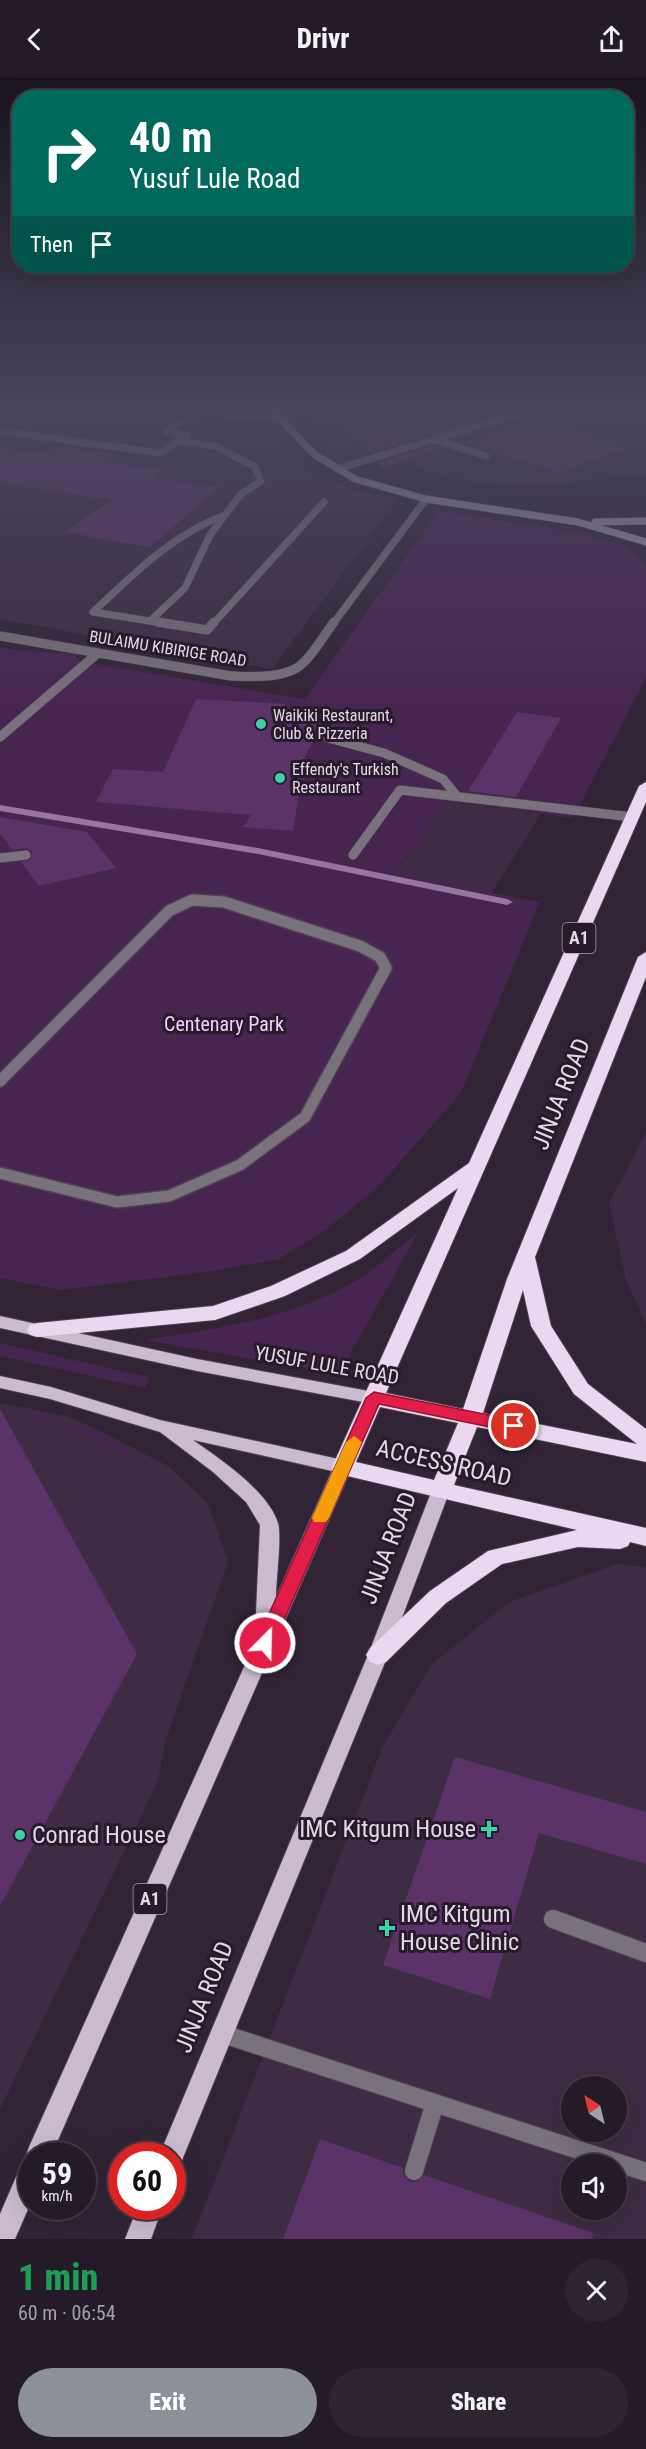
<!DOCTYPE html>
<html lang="en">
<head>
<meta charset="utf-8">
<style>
  :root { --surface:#251b28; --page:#2d2430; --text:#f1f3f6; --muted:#a3a1a8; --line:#423945; --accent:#8c9099 }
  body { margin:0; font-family:"Roboto Condensed",sans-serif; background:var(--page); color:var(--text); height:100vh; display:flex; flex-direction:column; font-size:22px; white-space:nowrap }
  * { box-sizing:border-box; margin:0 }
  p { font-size:20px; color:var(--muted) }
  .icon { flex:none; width:33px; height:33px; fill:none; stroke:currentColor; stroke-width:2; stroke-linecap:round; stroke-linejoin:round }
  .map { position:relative; height:2161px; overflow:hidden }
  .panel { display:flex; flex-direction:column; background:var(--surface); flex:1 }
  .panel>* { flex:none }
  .banner { position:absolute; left:12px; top:12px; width:622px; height:183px; border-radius:24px; box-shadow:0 6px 24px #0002,0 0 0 2px var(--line); background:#00695c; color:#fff; overflow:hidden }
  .needle { width:39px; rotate:325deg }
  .fabs { position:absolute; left:561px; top:1998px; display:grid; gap:12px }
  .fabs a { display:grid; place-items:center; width:66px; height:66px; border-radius:50%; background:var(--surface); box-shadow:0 6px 24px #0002,0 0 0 2px var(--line); font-size:30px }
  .speed { position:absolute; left:18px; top:2064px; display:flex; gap:12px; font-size:30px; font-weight:700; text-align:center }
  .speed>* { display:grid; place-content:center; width:78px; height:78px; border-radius:50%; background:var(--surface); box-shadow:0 6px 24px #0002,0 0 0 2px var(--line); line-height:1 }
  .speed small { font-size:15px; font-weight:400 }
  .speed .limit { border:9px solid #d22; background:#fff; color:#111 }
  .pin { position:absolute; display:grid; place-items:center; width:51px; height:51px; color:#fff; margin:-26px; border:3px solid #fff; border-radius:50%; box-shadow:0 2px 6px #0007 }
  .me { position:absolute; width:66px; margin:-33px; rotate:23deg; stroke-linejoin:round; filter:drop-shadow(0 0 4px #0008) }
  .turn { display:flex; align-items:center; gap:21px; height:126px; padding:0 18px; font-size:27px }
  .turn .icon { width:78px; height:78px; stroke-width:2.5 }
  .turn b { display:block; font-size:42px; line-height:51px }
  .then { display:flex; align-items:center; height:57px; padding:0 18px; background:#0003; gap:12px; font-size:22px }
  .round { display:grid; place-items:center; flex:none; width:63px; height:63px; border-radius:32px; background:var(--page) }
  .summary { display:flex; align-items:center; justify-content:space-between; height:102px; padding:0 18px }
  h1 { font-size:36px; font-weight:800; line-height:45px; color:#1e9e55 }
  .cta { display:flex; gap:12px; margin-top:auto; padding:12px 18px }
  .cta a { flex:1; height:69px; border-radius:36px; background:var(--accent); color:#fff; font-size:24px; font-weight:800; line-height:69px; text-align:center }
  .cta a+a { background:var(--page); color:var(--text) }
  header { display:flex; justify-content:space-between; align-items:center; height:78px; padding:0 18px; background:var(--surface); font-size:27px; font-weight:800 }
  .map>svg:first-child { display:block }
  .built { fill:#3d2c43; fill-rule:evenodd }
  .green { fill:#472551 }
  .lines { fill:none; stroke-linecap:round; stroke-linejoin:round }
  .stream { fill:#9676a1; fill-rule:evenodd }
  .building { fill:#5c3369 }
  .lane-far3-casing { stroke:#4d4151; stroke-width:8 }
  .lane-far2-casing { stroke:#4d4151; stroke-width:10 }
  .lane-far1-casing { stroke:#4d4151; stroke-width:14 }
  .lane-casing { stroke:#4d4151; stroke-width:20 }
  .secondary-casing { stroke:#4d4151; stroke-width:8 }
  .primary-casing { stroke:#4d4151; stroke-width:2 }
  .highway-casing { stroke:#4d4151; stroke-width:2 }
  .lane-far3 { stroke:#79727c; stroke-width:7 }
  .lane-far2 { stroke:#79727c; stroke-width:9 }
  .lane-far1 { stroke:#79727c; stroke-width:11 }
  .lane { stroke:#79727c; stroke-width:18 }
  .secondary { stroke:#a79baa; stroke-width:7 }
  .primary { fill:#cabbcf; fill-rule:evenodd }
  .highway { fill:#ead8f0; fill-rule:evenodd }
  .route { fill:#e11d48; stroke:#92132f; stroke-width:1.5 }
  .slow { fill:#f59e0b }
  .poi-dot { fill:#39d4a5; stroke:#271a2b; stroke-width:2 }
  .labels { text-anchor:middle; stroke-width:6; stroke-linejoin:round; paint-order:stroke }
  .far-street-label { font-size:16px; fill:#e2d9e5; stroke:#271a2b }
  .far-poi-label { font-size:16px; fill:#e2d9e5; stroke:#271a2b; text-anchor:start }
  .shield { fill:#271a2b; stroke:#aaa0ad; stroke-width:1.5 }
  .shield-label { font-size:18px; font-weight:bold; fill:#e2d9e5 }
  .park-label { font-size:20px; fill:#edd4f5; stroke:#271a2b }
  .street-label { font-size:20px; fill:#e2d9e5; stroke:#271a2b }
  .near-street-label { font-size:24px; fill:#e2d9e5; stroke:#271a2b }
  .near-poi-label { font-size:24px; fill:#e2d9e5; stroke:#271a2b; text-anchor:start }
</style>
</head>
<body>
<header><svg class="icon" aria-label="back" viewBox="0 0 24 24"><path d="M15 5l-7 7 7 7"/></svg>Drivr<svg class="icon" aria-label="share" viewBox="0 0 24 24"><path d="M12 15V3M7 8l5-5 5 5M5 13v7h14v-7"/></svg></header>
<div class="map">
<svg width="646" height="2161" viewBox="0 0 646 2161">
  <rect width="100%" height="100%" fill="#312435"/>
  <path class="built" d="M0,328H71L222,346L253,352L275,361L298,382L326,400L348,410L397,422L272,591L0,541Z
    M295,328H440L338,375Z
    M520,328H646V396L548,407L461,403L376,375Z
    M448,723L541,736L491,816L393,797Z
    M646,1055V1246L626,1203L609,1125Z
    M0,1325L63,1337L95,1350L168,1388L208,1425L228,1484L166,1661L158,1703L0,2031Z
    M617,1486L646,1489V2161H192L382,1670L432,1586L509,1524ZM572,2008H616V2054H572ZM572,2086H616V2132H572Z"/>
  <path class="green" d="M439,433L581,455L625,468L646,487V600L573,740L448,723L393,796L540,824L461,1015L377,1110L328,1150L279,1181L215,1193L61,1212L0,1200V570C25,574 49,573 74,576L79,583L305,621Z
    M419,1153L339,1296L145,1262C218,1250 292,1241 357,1202C379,1188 399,1169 419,1153Z
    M0,1265L149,1299L145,1310L0,1278Z
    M32,1336L92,1354L133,1376L128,1379L62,1347L31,1341Z"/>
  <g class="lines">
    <path class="stream" d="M0,727L258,770L507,821L513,824L507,827L258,776L0,733Z"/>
  </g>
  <path class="building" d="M326,328H421L479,342L370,375Z
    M537,340L631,368L560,395L465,365Z
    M435,367L442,369L383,390L378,384Z
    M57,368L119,377L107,384L165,392L155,400L220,409L149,469L65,454L113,422L0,405V370L45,376Z
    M196,621L285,626L279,642L322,647L305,678L293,753L243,749L251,737L96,724L113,691L163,694Z
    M517,634L561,640L516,719L468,713Z
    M0,739L87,754L116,790L39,808L21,784L30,782L32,773L26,770L12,772L0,755Z
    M0,1331L137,1576L0,1828Z
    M455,1679L646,1734V1786L539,1755L490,1921L383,1887Z
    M320,2061L403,2090V2096L410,2104H417L424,2097L593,2155L592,2161H283Z"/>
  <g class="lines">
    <defs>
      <path id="lane-far3" d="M154,328L278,341L317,328
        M0,353L160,375L187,357L167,353
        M167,353L197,333
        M437,362L486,378
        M178,363L215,368L255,389L261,403L241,416L210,457L185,510L150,543L93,534C134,496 171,457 225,437
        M337,391L543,328
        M150,543L167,546
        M213,546L324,424
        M333,546L426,421"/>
      <path id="lane-far2" d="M158,544L207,552L214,544
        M0,558L231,598C252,599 287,601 303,585C315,574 324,557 334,544
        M0,659L98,575
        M328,660L384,675L443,701L457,718
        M353,777L400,712L632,739
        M0,780L26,777"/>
      <path id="lane-far1" d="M0,1003L169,833L192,822L224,824L360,868L380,879L386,890L305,1039L240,1087L169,1118L117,1124L0,1095"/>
      <path id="lane" d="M553,1841L646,1875
        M220,1955L646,2094
        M414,2093L435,2025"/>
      <path id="secondary" d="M268,328L314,376L355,401L426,421L578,444L646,464
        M595,444L646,443"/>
      <path id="primary" d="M0,1238L197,1281L374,1314L380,1316L383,1320L380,1324L374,1326L197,1293L0,1250Z
        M0,1298L51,1309L160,1342L343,1382L349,1384L352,1389L51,2078H32V2122L15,2161H0V2136L23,2083L27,2082L26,2078L29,2069L257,1560L255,1556L260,1447L246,1424L213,1394L160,1354L50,1321L0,1310ZM193,1362L332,1393L276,1519C276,1502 282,1458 278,1445C267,1412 220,1381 193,1362Z
        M441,1405L447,1407L450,1412L388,1577L180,2087L172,2090V2078H159L368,1577L432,1412L435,1407Z
        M138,2128H163L151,2161H125Z"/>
      <path id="highway" d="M646,704V724L386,1315L463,1331L507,1201L638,879L646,874V899L535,1179L551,1248L588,1306L646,1351V1384L477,1349L454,1407L646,1450V1468L630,1464L628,1468L620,1471L578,1469L502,1486L446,1525L386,1584L378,1587L370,1584L366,1577L370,1570L430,1513L488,1473L577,1452L343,1397L335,1395L332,1389L458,1110L360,1181L285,1218L215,1242L37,1259L30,1257L27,1252L30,1247L37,1245L213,1228L271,1208L346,1173L469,1085L639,708ZM523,1212L531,1248L574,1316L637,1366L483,1335ZM380,1329L458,1345L434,1402L356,1384Z"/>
    </defs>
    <use href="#lane-far3" class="lane-far3-casing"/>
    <use href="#lane-far2" class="lane-far2-casing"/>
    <use href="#lane-far1" class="lane-far1-casing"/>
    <use href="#lane" class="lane-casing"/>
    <use href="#secondary" class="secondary-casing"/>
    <use href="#primary" class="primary-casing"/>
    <use href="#highway" class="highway-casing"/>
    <use href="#lane-far3" class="lane-far3"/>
    <use href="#lane-far2" class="lane-far2"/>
    <use href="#lane-far1" class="lane-far1"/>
    <use href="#lane" class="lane"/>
    <use href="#secondary" class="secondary"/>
    <use href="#primary" class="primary"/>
    <use href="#highway" class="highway"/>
  </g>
  <linearGradient id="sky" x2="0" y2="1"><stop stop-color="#1b141d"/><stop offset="0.52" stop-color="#48455c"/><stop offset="1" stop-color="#48455c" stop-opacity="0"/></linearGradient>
  <rect width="646" height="631" fill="url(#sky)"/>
  <path class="route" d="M374,1314L514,1342L522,1348L514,1354L379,1326L274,1565L271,1570L265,1572L259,1570L256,1565L366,1320Z"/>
  <path class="slow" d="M354,1358L362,1364L329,1440L326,1444H314L312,1440L346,1364Z"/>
  <g class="poi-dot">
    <circle cx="261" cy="646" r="6"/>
    <circle cx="280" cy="700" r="6"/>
    <path d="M486 1742h6v6h6v6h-6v6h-6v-6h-6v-6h6z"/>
    <circle cx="20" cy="1757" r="6"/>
    <path d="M384 1841h6v6h6v6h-6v6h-6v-6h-6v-6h6z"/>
  </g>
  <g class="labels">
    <g class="far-street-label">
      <text transform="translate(168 570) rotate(9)" y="6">BULAIMU KIBIRIGE ROAD</text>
    </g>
    <g class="far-poi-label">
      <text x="273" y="643">Waikiki Restaurant,<tspan x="273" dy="18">Club &amp; Pizzeria</tspan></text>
      <text x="292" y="697">Effendy's Turkish<tspan x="292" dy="18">Restaurant</tspan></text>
    </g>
    <g class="shield">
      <rect x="562.5" y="845" width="33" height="30" rx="4.5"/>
      <rect x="133.5" y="1806" width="33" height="30" rx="4.5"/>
    </g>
    <g class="shield-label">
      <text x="579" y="866">A1</text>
      <text x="150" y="1827">A1</text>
    </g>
    <g class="park-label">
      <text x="224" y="953">Centenary Park</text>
    </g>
    <g class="street-label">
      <text transform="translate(327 1287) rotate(10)" y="7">YUSUF LULE ROAD</text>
    </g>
    <g class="near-street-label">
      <text transform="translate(561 1016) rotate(-68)" y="8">JINJA ROAD</text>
      <text transform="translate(444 1385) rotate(13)" y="8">ACCESS ROAD</text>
      <text transform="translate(388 1470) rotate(-69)" y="8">JINJA ROAD</text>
      <text transform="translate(204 1919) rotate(-68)" y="8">JINJA ROAD</text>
    </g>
    <g class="near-poi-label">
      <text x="476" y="1759" text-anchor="end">IMC Kitgum House</text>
      <text x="32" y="1765">Conrad House</text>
      <text x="400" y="1844">IMC Kitgum<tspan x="400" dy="28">House Clinic</tspan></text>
    </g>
  </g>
</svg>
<div class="fabs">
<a><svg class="needle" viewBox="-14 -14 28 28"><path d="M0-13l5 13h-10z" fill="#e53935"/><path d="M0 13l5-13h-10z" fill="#a3a1a8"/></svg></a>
<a><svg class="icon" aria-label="sound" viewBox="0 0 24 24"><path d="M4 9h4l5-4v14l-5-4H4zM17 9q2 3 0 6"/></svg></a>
</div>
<div class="speed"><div>59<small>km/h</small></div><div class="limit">60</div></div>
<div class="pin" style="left:514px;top:1348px;background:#d93025"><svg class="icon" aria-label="arrive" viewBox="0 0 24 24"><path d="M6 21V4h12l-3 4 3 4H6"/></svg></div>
<svg class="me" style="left:265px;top:1565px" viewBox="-20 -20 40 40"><circle r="17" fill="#e11d48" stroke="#fff" stroke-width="3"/><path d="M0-11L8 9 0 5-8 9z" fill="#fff"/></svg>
<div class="banner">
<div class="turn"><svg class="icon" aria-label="right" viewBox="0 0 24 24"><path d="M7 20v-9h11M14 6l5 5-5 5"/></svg><div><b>40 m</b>Yusuf Lule Road</div></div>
<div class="then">Then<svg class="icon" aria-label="arrive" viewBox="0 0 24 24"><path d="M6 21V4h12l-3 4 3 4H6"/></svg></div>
</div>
</div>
<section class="panel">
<div class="summary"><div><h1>1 min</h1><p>60 m · 06:54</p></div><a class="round"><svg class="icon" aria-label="close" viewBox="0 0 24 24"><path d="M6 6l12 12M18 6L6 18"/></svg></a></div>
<div class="cta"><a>Exit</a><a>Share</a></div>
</section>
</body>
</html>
